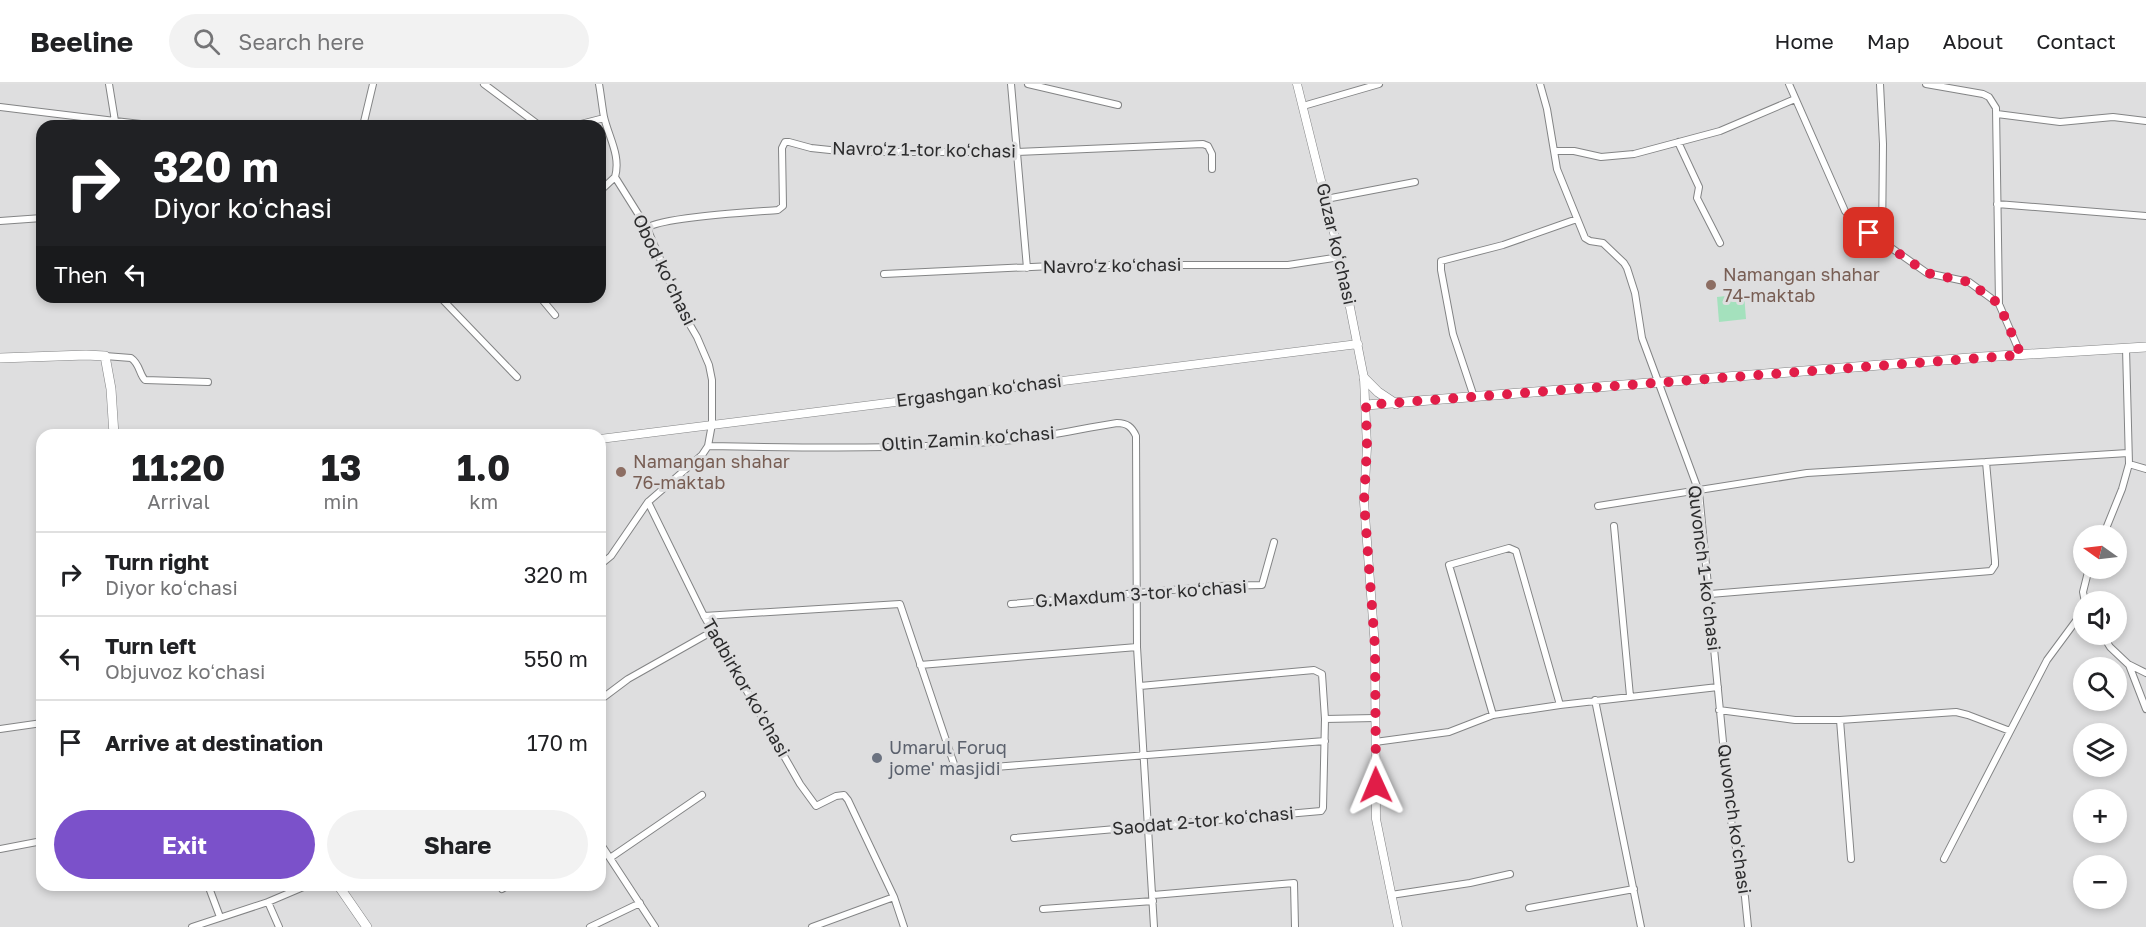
<!DOCTYPE html>
<html lang="en">
<head>
<meta charset="utf-8">
<style>
  :root { --surface:#fff; --page:#f2f2f2; --text:#202124; --muted:#757577; --line:#e0e0e0; --accent:#7b51ca }
  body { margin:0; font-family:"Golos Text",sans-serif; background:var(--page); color:var(--text); height:100vh; display:flex; flex-direction:column; font-size:22px; white-space:nowrap }
  * { box-sizing:border-box; margin:0 }
  p { font-size:20px; color:var(--muted) }
  .icon { flex:none; width:33px; height:33px; fill:none; stroke:currentColor; stroke-width:2; stroke-linecap:round; stroke-linejoin:round }
  .map { position:relative; flex:1; overflow:hidden }
  .drawer { position:absolute; left:36px; top:345px; width:570px; height:462px; display:flex; flex-direction:column; background:var(--surface); border-radius:18px; box-shadow:0 3px 9px #0003 }
  .drawer>* { flex:none }
  .top-card { position:absolute; left:36px; top:36px; width:570px; height:183px; border-radius:18px; box-shadow:0 3px 9px #0003; background:#202124; color:#fff; overflow:hidden }
  .needle { width:39px; rotate:284deg }
  .fabs { position:absolute; left:2073px; top:441px; display:grid; gap:12px }
  .fabs a { display:grid; place-items:center; width:54px; height:54px; border-radius:50%; background:var(--surface); box-shadow:0 3px 9px #0003; font-size:30px }
  .pin { position:absolute; display:grid; place-items:center; width:51px; height:51px; color:#fff; margin:-26px; border-radius:12px; box-shadow:0 3px 9px #0006 }
  .me { position:absolute; width:66px; margin:-33px; rotate:359deg; stroke-linejoin:round; filter:drop-shadow(0 0 4px #0008) }
  .turn { display:flex; align-items:center; gap:21px; height:126px; padding:0 18px; font-size:27px }
  .turn .icon { width:78px; height:78px; stroke-width:2.5 }
  .turn b { display:block; font-size:42px; line-height:51px }
  .then { display:flex; align-items:center; height:57px; padding:0 18px; background:#0003; gap:12px; font-size:22px }
  .eta { display:flex; justify-content:space-evenly; align-items:center; height:102px; text-align:center }
  .eta b { font-size:36px; font-weight:700; line-height:42px }
  .primary-button { display:flex; gap:12px; margin-top:auto; padding:12px 18px }
  .primary-button a { flex:1; height:69px; border-radius:36px; background:var(--accent); color:#fff; font-size:24px; font-weight:700; line-height:69px; text-align:center }
  .primary-button a+a { background:var(--page); color:var(--text) }
  ul { padding:0; list-style:none }
  li { display:flex; align-items:center; gap:18px; height:84px; padding:0 18px; border-top:2px solid var(--line) }
  li div { flex:1 }
  li b { display:block; font-size:22px }
  li em { font-style:normal }
  header { display:flex; align-items:center; gap:36px; box-sizing:border-box; height:84px; padding:0 30px; background:var(--surface); border-bottom:2px solid var(--line) }
  header strong { font-size:28px }
  nav { display:flex; gap:33px; margin-inline-start:auto; font-size:21px }
  .search { width:420px; height:54px; background:var(--page); display:flex; align-items:center; gap:15px; box-sizing:border-box; padding:0 21px; border-radius:33px; color:var(--muted); font-size:22px }
  .map>svg:first-child { display:block }
  .green { fill:#a4e1bd }
  .lines { fill:none; stroke-linecap:round; stroke-linejoin:round }
  .minor-casing { stroke:#838485; stroke-width:8 }
  .tertiary-casing { stroke:#838485; stroke-width:9 }
  .secondary-casing { stroke:#838485; stroke-width:10 }
  .minor { stroke:#fff; stroke-width:6 }
  .tertiary { stroke:#fff; stroke-width:8 }
  .secondary { stroke:#fff; stroke-width:9 }
  .route { stroke:#e11d48; stroke-width:10; stroke-dasharray:0 18 }
  .education-dot { fill:#8d6e63; stroke:#dededf; stroke-width:2 }
  .worship-dot { fill:#6b7280; stroke:#dededf; stroke-width:2 }
  .labels { text-anchor:middle; stroke-width:6; stroke-linejoin:round; paint-order:stroke }
  .street-label { font-size:18px; fill:#2c2c2d; stroke:#dededf }
  .education-label { font-size:18px; fill:#785e54; stroke:#dededf; text-anchor:start }
  .worship-label { font-size:18px; fill:#5b616d; stroke:#dededf; text-anchor:start }
</style>
</head>
<body>
<header>
<strong>Beeline</strong>
<div class="search"><svg class="icon" aria-label="search" viewBox="0 0 24 24"><circle cx="10" cy="10" r="6"/><path d="M15 15l6 6"/></svg>Search here</div>
<nav><a>Home</a><a>Map</a><a>About</a><a>Contact</a></nav>
</header>
<div class="map">
<svg width="2146" height="843" viewBox="0 0 2146 843">
  <rect width="100%" height="100%" fill="#dededf"/>
  <path class="green" d="M1744,210L1746,235L1719,238L1717,213Z"/>
  <g class="lines">
    <defs>
      <path id="minor" d="M484,0L540,42
        M599,0C601,11 602,22 604,33C609,54 621,72 615,93L647,144L683,229L697,253L709,281L712,296V340L708,362L702,371L648,418L704,532L800,700L816,722L836,712L844,711L848,716L894,813L904,843
        M1011,0L1027,184
        M1028,0L1118,21
        M1540,0L1547,25L1557,85L1585,154L1590,157L1603,159L1624,179L1627,184L1635,209L1642,254L1699,408L1730,731L1745,813L1748,843
        M1789,0L1845,127L1853,137L1927,189L1969,198L1999,220L2021,271
        M1880,0L1883,60L1882,158
        M1926,0L1983,10L1989,13L1996,24L1999,220
        M1303,22L1379,0
        M0,23L115,37L109,0
        M1997,30L2060,38L2113,33L2146,37
        M115,37L158,42
        M363,42L373,0
        M573,42L604,34
        M1678,58L1699,103L1697,114L1720,159
        M1555,67H1574L1601,73L1634,70L1720,47L1795,15
        M600,107L615,93
        M1326,115L1415,98
        M1997,120L2146,132
        M0,137L42,134
        M647,144C661,133 754,128 778,126L783,122L782,64L785,58H789L811,64L849,68H1017L1203,60L1208,62L1212,70V85
        M884,190L1073,181H1288L1340,173
        M440,213L517,293
        M540,213L555,231
        M105,272L131,274C140,280 139,290 145,296L208,298
        M1474,313L1453,250L1441,186V177L1503,161L1577,135
        M708,362C812,364 918,366 1022,355C1054,351 1085,344 1117,339C1127,339 1132,343 1136,352L1137,563L1154,843
        M1986,378L2128,369
        M2129,380L2146,385
        M1598,422L1807,389L1986,378L1995,477V481L1991,487L1710,510
        M1614,442L1630,612
        M2103,452L2122,405L2129,380L2126,264
        M600,481L611,472L648,418
        M2085,518L2083,508L2089,484
        M1011,520L1218,502L1262,501L1274,458
        M704,532L900,520L956,686L1325,657
        M2102,550L2110,563L2129,581L2146,625
        M920,581L1137,563
        M2130,581L2146,589
        M600,616L628,595L713,547
        M1595,616L1641,843
        M1719,626L1795,636H1840L1956,628L1968,631L2010,647
        M1493,631L1449,481L1509,464L1516,467L1560,621
        M1325,635L1375,634
        M1840,636L1851,775
        M0,645L42,639
        M1375,658L1449,648L1493,631L1560,621L1718,603
        M1014,754L1321,727L1323,724L1325,635L1322,590L1314,586L1140,602
        M600,759L655,843
        M0,765L42,757
        M610,774L702,711
        M1944,775L2047,576L2084,526
        M208,801L220,833
        M502,805L509,801
        M1153,811L1294,799L1295,843
        M1391,811L1470,799L1510,790
        M268,818L279,843
        M1529,824L1634,805
        M1043,825L1153,817
        M192,843L268,818L308,801
        M590,843L640,819
        M812,843L894,813"/>
      <path id="tertiary" d="M1297,0L1340,173L1364,294L1367,363L1364,418L1375,563L1376,735L1398,843
        M600,355L1358,260"/>
      <path id="secondary" d="M0,274L86,271L105,272L111,305L114,351
        M1364,294L1378,308L1396,320
        M1366,321L1982,273L2146,263
        M338,801L367,843"/>
    </defs>
    <use href="#minor" class="minor-casing"/>
    <use href="#tertiary" class="tertiary-casing"/>
    <use href="#secondary" class="secondary-casing"/>
    <use href="#minor" class="minor"/>
    <use href="#tertiary" class="tertiary"/>
    <use href="#secondary" class="secondary"/>
  </g>
  <g class="lines">
    <path class="route" d="M1376,701L1375,563L1364,417L1367,363L1366,321L2021,271L1999,220L1969,198L1927,189L1869,149"/>
  </g>
  <g class="education-dot">
    <circle cx="1711" cy="201" r="6"/>
    <circle cx="621" cy="388" r="6"/>
  </g>
  <circle class="worship-dot" cx="877" cy="674" r="6"/>
  <g class="labels">
    <g class="street-label">
      <text transform="translate(924 66) rotate(1)" y="6">Navroʻz 1-tor koʻchasi</text>
      <text transform="translate(1336 160) rotate(77)" y="6">Guzar koʻchasi</text>
      <text transform="translate(1112 182) rotate(-1)" y="6">Navroʻz koʻchasi</text>
      <text transform="translate(664 186) rotate(64)" y="6">Obod koʻchasi</text>
      <text transform="translate(979 307) rotate(-7)" y="6">Ergashgan koʻchasi</text>
      <text transform="translate(968 355) rotate(-4)" y="6">Oltin Zamin koʻchasi</text>
      <text transform="translate(1704 484) rotate(83)" y="6">Quvonch 1-koʻchasi</text>
      <text transform="translate(1141 510) rotate(-4)" y="6">G.Maxdum 3-tor koʻchasi</text>
      <text transform="translate(746 604) rotate(60)" y="6">Tadbirkor koʻchasi</text>
      <text transform="translate(1734 735) rotate(82)" y="6">Quvonch koʻchasi</text>
      <text transform="translate(1203 737) rotate(-5)" y="6">Saodat 2-tor koʻchasi</text>
    </g>
    <g class="education-label">
      <text x="1723" y="197">Namangan shahar<tspan x="1723" dy="21">74-maktab</tspan></text>
      <text x="633" y="384">Namangan shahar<tspan x="633" dy="21">76-maktab</tspan></text>
    </g>
    <g class="worship-label">
      <text x="889" y="670">Umarul Foruq<tspan x="889" dy="21">jome' masjidi</tspan></text>
    </g>
  </g>
</svg>
<div class="fabs">
<a><svg class="needle" viewBox="-14 -14 28 28"><path d="M0-13l5 13h-10z" fill="#e53935"/><path d="M0 13l5-13h-10z" fill="#757577"/></svg></a>
<a><svg class="icon" aria-label="sound" viewBox="0 0 24 24"><path d="M4 9h4l5-4v14l-5-4H4zM17 9q2 3 0 6"/></svg></a>
<a><svg class="icon" aria-label="search" viewBox="0 0 24 24"><circle cx="10" cy="10" r="6"/><path d="M15 15l6 6"/></svg></a>
<a><svg class="icon" aria-label="layers" viewBox="0 0 24 24"><path d="M12 4l9 5-9 5-9-5zM3 14l9 5 9-5"/></svg></a>
<a>+</a>
<a>−</a>
</div>
<div class="pin" style="left:1869px;top:149px;background:#d93025"><svg class="icon" aria-label="arrive" viewBox="0 0 24 24"><path d="M6 21V4h12l-3 4 3 4H6"/></svg></div>
<svg class="me" style="left:1376px;top:701px" viewBox="-20 -20 40 40"><path d="M0-17L14 15 0 8-14 15z" fill="#e11d48" stroke="#fff" stroke-width="4"/></svg>
<div class="top-card">
<div class="turn"><svg class="icon" aria-label="right" viewBox="0 0 24 24"><path d="M7 20v-9h11M14 6l5 5-5 5"/></svg><div><b>320 m</b>Diyor koʻchasi</div></div>
<div class="then">Then<svg class="icon" aria-label="left" viewBox="0 0 24 24"><path d="M17 20v-9H6M10 6l-5 5 5 5"/></svg></div>
</div>
<section class="drawer">
<div class="eta">
<div><b>11:20</b><p>Arrival</p></div>
<div><b>13</b><p>min</p></div>
<div><b>1.0</b><p>km</p></div>
</div>
<ul>
<li><svg class="icon" aria-label="right" viewBox="0 0 24 24"><path d="M7 20v-9h11M14 6l5 5-5 5"/></svg><div><b>Turn right</b><p>Diyor koʻchasi</p></div><em>320 m</em></li>
<li><svg class="icon" aria-label="left" viewBox="0 0 24 24"><path d="M17 20v-9H6M10 6l-5 5 5 5"/></svg><div><b>Turn left</b><p>Objuvoz koʻchasi</p></div><em>550 m</em></li>
<li><svg class="icon" aria-label="arrive" viewBox="0 0 24 24"><path d="M6 21V4h12l-3 4 3 4H6"/></svg><div><b>Arrive at destination</b></div><em>170 m</em></li>
</ul>
<div class="primary-button"><a>Exit</a><a>Share</a></div>
</section>
</div>
</body>
</html>
